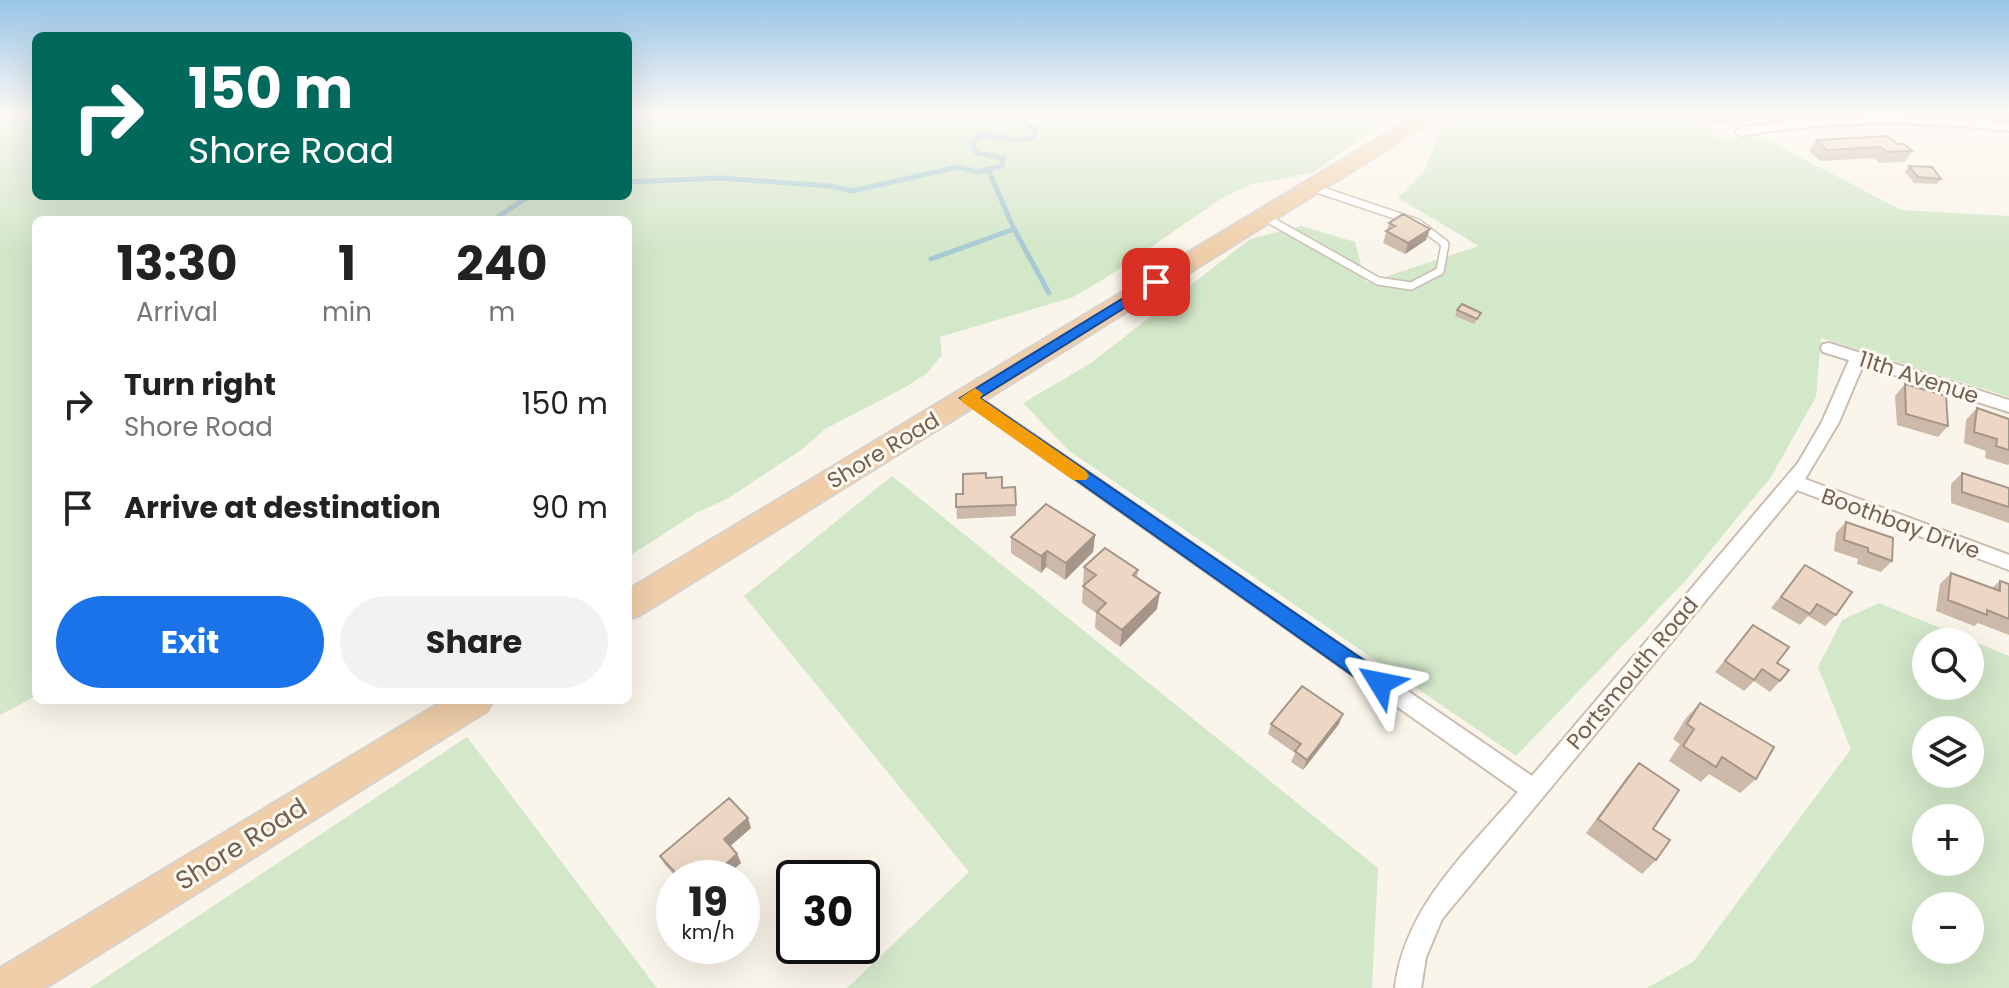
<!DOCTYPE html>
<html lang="en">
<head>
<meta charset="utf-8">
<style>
  :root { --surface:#fff; --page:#f2f2f2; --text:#222; --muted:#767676; --accent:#1a73e8 }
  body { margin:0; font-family:Poppins,sans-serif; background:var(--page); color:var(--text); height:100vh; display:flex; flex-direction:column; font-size:30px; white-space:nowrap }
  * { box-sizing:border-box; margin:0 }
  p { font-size:26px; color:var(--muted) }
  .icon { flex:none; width:44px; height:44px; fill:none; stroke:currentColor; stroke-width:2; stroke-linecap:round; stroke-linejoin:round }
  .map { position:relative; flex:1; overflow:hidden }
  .details { position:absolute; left:32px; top:216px; width:600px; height:488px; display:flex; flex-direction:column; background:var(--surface); border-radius:12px; box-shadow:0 8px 32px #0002 }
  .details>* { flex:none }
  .hud { position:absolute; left:32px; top:32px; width:600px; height:168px; border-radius:12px; box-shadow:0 8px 32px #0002; background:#00695c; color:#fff; overflow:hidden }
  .controls { position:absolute; left:1912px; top:628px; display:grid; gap:16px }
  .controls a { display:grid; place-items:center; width:72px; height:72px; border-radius:50%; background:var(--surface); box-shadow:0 8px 32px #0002; font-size:40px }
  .speed { position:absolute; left:656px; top:860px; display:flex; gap:16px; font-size:40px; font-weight:700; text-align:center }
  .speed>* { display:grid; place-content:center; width:104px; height:104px; border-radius:50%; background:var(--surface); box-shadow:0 8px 32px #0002; line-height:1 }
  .speed small { font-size:20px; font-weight:400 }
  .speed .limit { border:4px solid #111; border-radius:12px; background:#fff; color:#111 }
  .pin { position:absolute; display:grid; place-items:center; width:68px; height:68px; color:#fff; margin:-34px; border-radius:16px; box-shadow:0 4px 12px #0006 }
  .me { position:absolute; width:88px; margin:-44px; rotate:305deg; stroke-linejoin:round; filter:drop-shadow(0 0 6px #0008) }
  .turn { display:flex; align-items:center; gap:28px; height:168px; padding:0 24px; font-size:36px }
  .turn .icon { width:104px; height:104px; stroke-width:2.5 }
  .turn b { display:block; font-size:56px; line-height:68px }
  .eta { display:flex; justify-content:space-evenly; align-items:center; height:136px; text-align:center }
  .eta b { font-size:48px; font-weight:700; line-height:56px }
  .button { display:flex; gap:16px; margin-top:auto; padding:16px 24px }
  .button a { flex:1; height:92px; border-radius:48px; background:var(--accent); color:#fff; font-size:32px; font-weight:700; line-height:92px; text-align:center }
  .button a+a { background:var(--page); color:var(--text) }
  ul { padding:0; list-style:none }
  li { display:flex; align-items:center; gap:24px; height:104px; padding:0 24px }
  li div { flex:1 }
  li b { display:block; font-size:30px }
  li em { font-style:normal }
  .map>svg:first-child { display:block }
  .green { fill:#d3e7c9; fill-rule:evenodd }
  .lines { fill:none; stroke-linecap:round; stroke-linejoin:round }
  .stream { stroke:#a7c9d3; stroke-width:5 }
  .service-casing { stroke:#cbbeb1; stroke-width:10 }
  .minor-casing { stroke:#cbbeb1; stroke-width:4 }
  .trunk-casing { stroke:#d8d2ce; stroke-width:4 }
  .service { stroke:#fff; stroke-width:7 }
  .minor { fill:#fff; fill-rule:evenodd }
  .trunk { fill:#efcea9; fill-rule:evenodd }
  .wall { fill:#ccb9a9 }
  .shaded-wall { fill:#a69689 }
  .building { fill:#edd7c4; stroke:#a69689; stroke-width:2 }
  .route { fill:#1a73e8; stroke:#114b97; stroke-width:2 }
  .slow { fill:#f59e0b }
  .labels { text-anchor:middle; stroke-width:6; stroke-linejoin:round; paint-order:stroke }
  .street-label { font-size:22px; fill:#725f50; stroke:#fdf9f0 }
  .near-street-label { font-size:26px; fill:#725f50; stroke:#fdf9f0 }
</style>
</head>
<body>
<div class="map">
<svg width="2009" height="988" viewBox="0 0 2009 988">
  <rect width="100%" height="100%" fill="#faf5ea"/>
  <path class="green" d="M0,113H36V196H628V113H1400L1312,173L1252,184L1222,198L1109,276L1073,297L940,337L942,355L927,373L904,388L825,429L804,448L727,499L696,513L628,557V220H36V696L0,715Z
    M1471,113H1691L1720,139L1764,138L1901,210L2009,216V397L1821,338L1816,397L1771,477L1687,579L1516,756L1068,450L1023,403L1091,363L1250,239L1302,226L1355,242L1366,283L1479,246L1398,198L1425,170L1441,127Z
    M892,476L1378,868L1372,988H847L969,872L744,596Z
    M1879,603L2009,656V988H1647L1693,962L1851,749L1818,667L1842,620ZM1926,642H1970V686H1926ZM1926,730H1970V774H1926ZM1926,818H1970V862H1926ZM1926,906H1970V950H1926Z
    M467,737L657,988H90Z"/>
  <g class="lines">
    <path class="stream" d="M988,169L1014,229L1049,293
      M628,182L721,178L830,186L852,191L958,167L977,172L1002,166L1003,158L977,153L973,146L977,137C997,132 1014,145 1034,137L1036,131L1021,119L984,120L969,113
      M495,219L529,196
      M931,259L1014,229"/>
    <defs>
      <path id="service" d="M1263,216L1378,281L1411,286L1440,271L1445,244L1418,223L1311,187"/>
      <path id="minor" d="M1875,115L1942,116L2009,123V131C1919,120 1831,120 1741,136L1735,132L1741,128L1807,118Z
        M1829,343L2009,400V412L1863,365L1839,422L1805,479L2009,555V570L1797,490L1442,919L1426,957L1421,988H1395C1405,906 1467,852 1518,792L960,398L968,392L974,394L1532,776L1798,463L1822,422L1849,360L1823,352L1821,348L1823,344Z"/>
      <path id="trunk" d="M1420,113H1445L640,615L628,619V590Z
        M445,700H493L487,711L45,988H0V968Z"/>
    </defs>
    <use href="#service" class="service-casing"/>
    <use href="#minor" class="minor-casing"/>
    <use href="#trunk" class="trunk-casing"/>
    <use href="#service" class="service"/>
    <use href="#minor" class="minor"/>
    <use href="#trunk" class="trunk"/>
  </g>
  <path class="wall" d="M1704,113H1756L1752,120L1715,123Z
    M1816,140L1897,144L1912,151L1905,162L1879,163L1874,158L1820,161L1809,151Z
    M1909,166L1941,179L1937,184L1914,183L1905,172Z
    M1389,223L1430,229L1426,240L1405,254L1383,243Z
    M1457,310L1481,313L1474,324L1455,316Z
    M1905,384L1948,426L1938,437L1897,425L1895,396Z
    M1977,408L2009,419V464L2008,465L1985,458L1986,451L1964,443L1966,420Z
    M1962,473L2009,488V523L1951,503V484Z
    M986,478L1002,488L1016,505V516L957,519L956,494H963Z
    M1846,522L1892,561L1881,572L1857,564L1858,559L1834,551L1836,533Z
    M1095,535L1093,552L1065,580L1046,567L1041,573L1011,553V537Z
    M1805,565L1836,615L1825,626L1808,616L1800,625L1771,608Z
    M1084,567L1138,570L1137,578L1157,609L1120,647L1095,628L1096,613L1082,603L1083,586L1085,585L1083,584Z
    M1951,573L1992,588L2000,581L2009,584V635L1978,623L1974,626L1936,611L1940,584Z
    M1753,625L1777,663L1780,681L1770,692L1754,681L1744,691L1715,672Z
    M1700,703L1756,779L1740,793L1709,774L1701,782L1669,761L1680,744L1673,739L1686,718Z
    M1271,724H1339L1303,770L1291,762L1295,753L1268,734Z
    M1639,763L1656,860L1642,874L1586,833L1626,778Z
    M751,828L730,846L737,854L741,863L724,878H677L665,865L660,856Z"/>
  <path class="shaded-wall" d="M1430,229L1426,240L1405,254L1408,243Z
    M1095,535L1093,552L1065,580L1066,563Z
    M1047,551L1046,567L1041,573V556Z
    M1160,593L1157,609L1120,647L1122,630Z
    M1343,714L1339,724L1303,770L1307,760Z
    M748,818L751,828L728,848L724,839Z
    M737,854L741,863L724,878H710Z"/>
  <path class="building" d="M1888,136L1897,144H1904L1912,151L1886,152L1881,147L1827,150L1816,140Z
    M1909,166L1932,167L1941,179L1918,177Z
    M1403,214L1430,229L1408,243L1386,231L1395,226L1389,223Z
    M1462,304L1481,313L1477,319L1457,310Z
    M1905,384L1946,396L1948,426L1906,414Z
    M1977,408L2009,419V450L1996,446L1997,439L1974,432Z
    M986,473V478L1002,477V488L1015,487L1016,505L956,507V494H963V474Z
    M1962,473L2009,488V507L1962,492Z
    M1046,504L1095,535L1066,563L1047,551L1041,556L1011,537Z
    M1846,522L1893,538L1892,561L1868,552V548L1844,540Z
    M1105,548L1138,570L1133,575L1160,593L1122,630L1097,612L1106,603L1083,586L1096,575L1084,567Z
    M1805,565L1852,592L1836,615L1817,604L1810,614L1781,597Z
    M1951,573L2000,591V581L2009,584V619L1987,610V615L1948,600Z
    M1753,625L1789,647L1777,663L1789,670L1780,681L1762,669L1754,680L1725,661Z
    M1302,686L1343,714L1307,760L1295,751L1301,744L1271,724Z
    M1700,703L1774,747L1756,779L1722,757L1716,767L1683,746L1694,729L1687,724Z
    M1639,763L1679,790L1653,829L1670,840L1656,860L1598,819Z
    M729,798L748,818L724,839L737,854L710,878H680L660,856Z"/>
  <linearGradient id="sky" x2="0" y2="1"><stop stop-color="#98c4e6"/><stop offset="0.45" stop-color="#fdfaf6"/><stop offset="1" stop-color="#fdfaf6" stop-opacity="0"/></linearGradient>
  <rect width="2009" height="251" fill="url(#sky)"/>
  <path class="route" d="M1156,278L1161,279V285L980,398L1387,676L1390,683L1387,689L1380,692L1372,689L960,398Z"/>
  <path class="slow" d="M975,388L983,394L980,398L1086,471L1089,476L1086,480H1073L962,402L960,398Z"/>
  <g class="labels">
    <g class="street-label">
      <text transform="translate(1919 377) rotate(18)" y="8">11th Avenue</text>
      <text transform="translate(883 450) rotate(-31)" y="8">Shore Road</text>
      <text transform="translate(1901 523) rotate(20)" y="8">Boothbay Drive</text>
      <text transform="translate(1632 673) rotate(-50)" y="8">Portsmouth Road</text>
    </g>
    <g class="near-street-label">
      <text transform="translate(241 844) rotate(-32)" y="9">Shore Road</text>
    </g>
  </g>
</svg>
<div class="controls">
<a><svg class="icon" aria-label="search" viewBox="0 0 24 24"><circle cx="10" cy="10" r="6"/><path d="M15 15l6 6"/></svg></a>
<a><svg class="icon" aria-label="layers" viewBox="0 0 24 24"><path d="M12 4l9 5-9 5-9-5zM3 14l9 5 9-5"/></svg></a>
<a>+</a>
<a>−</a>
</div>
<div class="speed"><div>19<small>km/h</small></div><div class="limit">30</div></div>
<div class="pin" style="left:1156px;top:282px;background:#d93025"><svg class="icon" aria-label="arrive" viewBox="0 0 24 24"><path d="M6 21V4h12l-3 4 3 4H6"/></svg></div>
<svg class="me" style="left:1380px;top:683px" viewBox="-20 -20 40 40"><path d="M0-17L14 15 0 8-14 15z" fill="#1a73e8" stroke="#fff" stroke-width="4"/></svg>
<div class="hud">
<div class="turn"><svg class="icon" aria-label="right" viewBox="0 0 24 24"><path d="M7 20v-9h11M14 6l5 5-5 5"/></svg><div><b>150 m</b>Shore Road</div></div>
</div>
<section class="details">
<div class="eta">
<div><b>13:30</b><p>Arrival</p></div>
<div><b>1</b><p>min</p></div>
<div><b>240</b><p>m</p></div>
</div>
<ul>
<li><svg class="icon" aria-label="right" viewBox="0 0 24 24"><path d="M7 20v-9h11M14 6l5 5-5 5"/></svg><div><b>Turn right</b><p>Shore Road</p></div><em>150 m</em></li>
<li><svg class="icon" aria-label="arrive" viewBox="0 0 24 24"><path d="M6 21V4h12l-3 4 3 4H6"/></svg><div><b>Arrive at destination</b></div><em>90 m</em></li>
</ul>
<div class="button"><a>Exit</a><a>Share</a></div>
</section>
</div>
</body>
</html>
